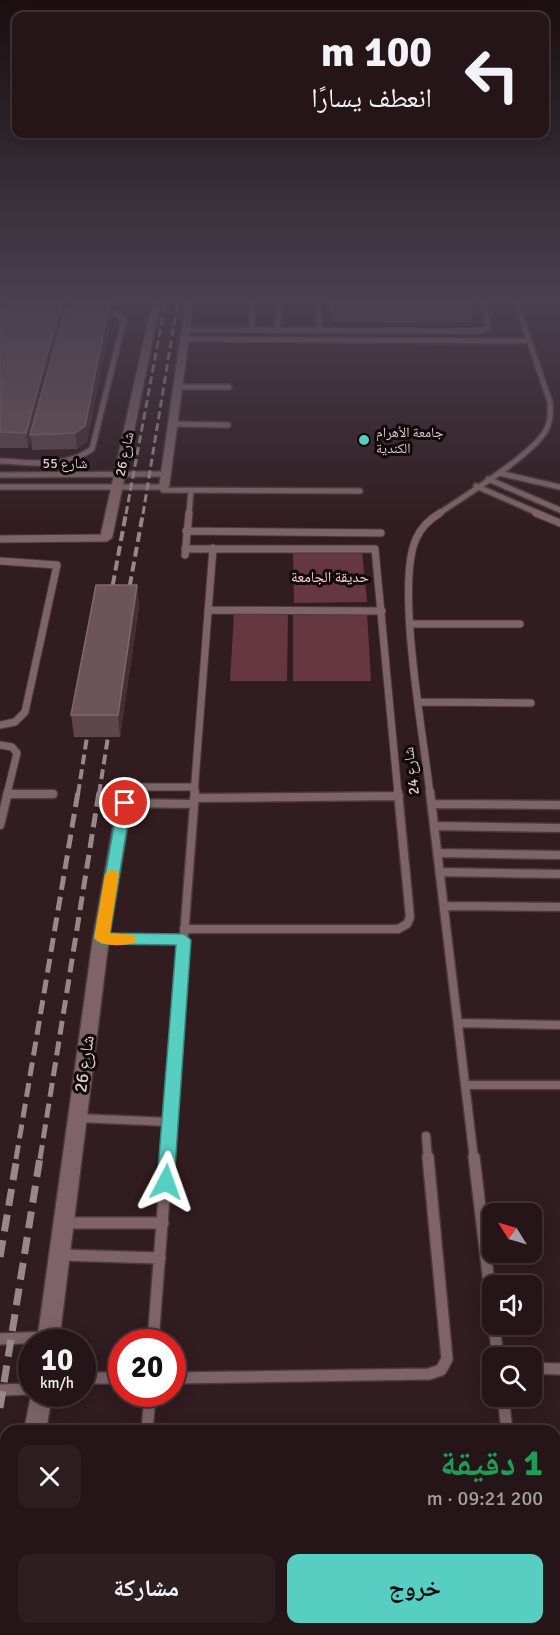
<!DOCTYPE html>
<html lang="ar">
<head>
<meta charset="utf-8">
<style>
  :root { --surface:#251518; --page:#2d1e21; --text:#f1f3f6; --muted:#a39fa2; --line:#423437; --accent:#57cec2 }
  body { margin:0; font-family:Signika,"Noto Naskh Arabic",sans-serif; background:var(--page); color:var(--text); direction:rtl; height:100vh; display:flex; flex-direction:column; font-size:22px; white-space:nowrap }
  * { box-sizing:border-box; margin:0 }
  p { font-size:20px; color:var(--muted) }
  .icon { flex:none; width:33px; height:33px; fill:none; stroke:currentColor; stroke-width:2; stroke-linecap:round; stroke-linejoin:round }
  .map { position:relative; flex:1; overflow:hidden; direction:ltr }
  .sheet { position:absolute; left:0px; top:1425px; width:561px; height:210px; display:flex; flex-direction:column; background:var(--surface); border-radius:18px 18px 0 0; box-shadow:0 3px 15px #0003,0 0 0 2px var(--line); direction:rtl }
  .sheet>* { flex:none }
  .top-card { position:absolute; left:12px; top:12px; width:537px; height:126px; border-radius:12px; box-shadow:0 3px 15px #0003,0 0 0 2px var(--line); direction:rtl; background:#251518; color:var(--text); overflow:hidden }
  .needle { width:39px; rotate:307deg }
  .fabs { position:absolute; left:482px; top:1203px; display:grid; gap:12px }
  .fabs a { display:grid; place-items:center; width:60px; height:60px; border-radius:12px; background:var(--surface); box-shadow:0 3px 15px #0003,0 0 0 2px var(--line); font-size:30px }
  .speed { position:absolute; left:18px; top:1329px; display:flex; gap:12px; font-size:30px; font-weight:700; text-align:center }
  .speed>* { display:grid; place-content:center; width:78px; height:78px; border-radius:50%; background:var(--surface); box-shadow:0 3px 15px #0003,0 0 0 2px var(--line); line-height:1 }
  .speed small { font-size:15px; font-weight:400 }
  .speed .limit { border:9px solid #d22; background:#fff; color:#111 }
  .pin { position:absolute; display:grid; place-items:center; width:51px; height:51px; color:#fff; margin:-26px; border:3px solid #fff; border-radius:50%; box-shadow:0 2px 6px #0007 }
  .me { position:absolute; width:66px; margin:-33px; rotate:4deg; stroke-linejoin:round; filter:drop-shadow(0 0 4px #0008) }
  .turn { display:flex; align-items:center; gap:21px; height:126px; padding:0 18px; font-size:27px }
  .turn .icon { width:78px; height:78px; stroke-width:2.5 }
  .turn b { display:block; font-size:42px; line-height:51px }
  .round { display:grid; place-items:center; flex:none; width:63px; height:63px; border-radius:12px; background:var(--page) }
  .head { display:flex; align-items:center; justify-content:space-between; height:102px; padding:0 18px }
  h1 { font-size:36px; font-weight:700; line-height:45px; color:#1e9e55 }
  .primary-button { display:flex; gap:12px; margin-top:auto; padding:12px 18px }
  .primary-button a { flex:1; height:69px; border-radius:12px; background:var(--accent); color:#111; font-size:24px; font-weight:700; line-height:69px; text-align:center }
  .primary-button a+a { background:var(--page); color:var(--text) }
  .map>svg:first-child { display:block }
  .green { fill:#663741 }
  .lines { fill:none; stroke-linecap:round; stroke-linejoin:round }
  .lane-far3-casing { stroke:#4b3a3d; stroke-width:8 }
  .lane-far2-casing { stroke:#4b3a3d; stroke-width:9 }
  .lane-far1-casing { stroke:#4b3a3d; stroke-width:11 }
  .lane-casing { stroke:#4b3a3d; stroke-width:14 }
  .street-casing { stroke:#4b3a3d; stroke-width:3 }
  .lane-far3 { stroke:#7e6469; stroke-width:5 }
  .lane-far2 { stroke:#7e6469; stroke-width:7 }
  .lane-far1 { stroke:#7e6469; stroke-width:8 }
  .lane { stroke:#7e6469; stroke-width:11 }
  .street { fill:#7e6469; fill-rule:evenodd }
  .rail-far3 { stroke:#99888a; stroke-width:3; stroke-dasharray:8 4; stroke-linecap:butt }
  .rail-far2 { stroke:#99888a; stroke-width:4; stroke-dasharray:10 5; stroke-linecap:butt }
  .rail-far1 { stroke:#99888a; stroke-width:5; stroke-dasharray:14 7; stroke-linecap:butt }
  .rail { stroke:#99888a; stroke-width:7; stroke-dasharray:17 9; stroke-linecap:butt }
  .wall { fill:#5e464b }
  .shaded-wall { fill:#462f34 }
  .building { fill:#6b5559; stroke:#7d686c; stroke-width:1.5 }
  .route { fill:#57cec2; stroke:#39867e; stroke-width:1.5 }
  .slow { fill:#f59e0b }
  .poi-dot { fill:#57cec2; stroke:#12090b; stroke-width:2 }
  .labels { text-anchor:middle; stroke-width:6; stroke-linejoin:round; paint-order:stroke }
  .far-poi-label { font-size:14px; fill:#dccdcf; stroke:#12090b; text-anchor:start }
  .far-street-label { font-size:14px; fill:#dccdcf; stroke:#12090b }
  .park-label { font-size:15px; fill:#ffcdd6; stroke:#12090b }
  .street-label { font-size:15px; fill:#dccdcf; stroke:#12090b }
  .near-street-label { font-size:18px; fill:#dccdcf; stroke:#12090b }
</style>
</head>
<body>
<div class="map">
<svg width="560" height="1635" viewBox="0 0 560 1635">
  <rect width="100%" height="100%" fill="#311c20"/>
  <path class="green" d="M362,551L367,602L294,603L293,552Z
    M293,612L367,613L371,681H293Z
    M234,613H288L287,681H230Z"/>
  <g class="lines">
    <defs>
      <path id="lane-far3" d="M319,299V331
        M185,330L481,331L489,327L481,299
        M251,330L254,299
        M277,331L281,299
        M184,339L529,341
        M179,387H229
        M173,424L228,425
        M0,461C31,462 65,469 92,449L124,320L115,313L101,310
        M499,473L560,487
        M0,475L165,474
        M488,479L560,510
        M476,486L540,514
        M0,487H164
        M163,490L360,491
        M189,514L191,490
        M438,514C463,497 534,454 546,430C551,421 551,412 550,402L515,299"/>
      <path id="lane-far2" d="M536,513L560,523
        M186,531L381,533
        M0,539L106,538
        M185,549H375L398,794
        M185,555L189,513
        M0,561L57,565L25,712L15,722L0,725
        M208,610L382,611
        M410,624H520
        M420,702L531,703
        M0,745L12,747L17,753L7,794
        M127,787H195
        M194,794L213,548
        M430,794C424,738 395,585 416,539C421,527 430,519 440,513"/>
      <path id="lane-far1" d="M430,792L474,1159
        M8,794H53
        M194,798L399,796
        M125,803L194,804
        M432,804L560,805
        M0,825L8,792
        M434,826L560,828
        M438,853L560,855
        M440,872L560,874
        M444,906L560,907
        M184,929H398L407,924L410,917L398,792
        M101,938L184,940
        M458,1023L560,1025
        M465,1085H560
        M78,1118L170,1122
        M426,1136L428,1159
        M167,1159L195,792"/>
      <path id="lane" d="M474,1157L492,1308
        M65,1223H163
        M61,1255L160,1258
        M494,1324L498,1358
        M0,1339L47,1337
        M153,1342L167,1157
        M531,1368L560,1369
        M82,1378H122
        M172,1378L429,1374L441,1370L447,1359L428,1157
        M0,1390L32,1389
        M503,1396L507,1431
        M147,1431L150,1394
        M555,1453H560
        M555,1517H560
        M132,1629V1635
        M474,1629V1635
        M531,1629L532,1635"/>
      <path id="street" d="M153,299H161L112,538L106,541L100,538Z
        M186,299H194L169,487L164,490L159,487Z
        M127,782L134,787L109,938L59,1342H37L93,938L120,787Z
        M32,1390V1394H52L46,1431H24Z
        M6,1613V1629H18V1635H0V1615Z"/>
    </defs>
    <use href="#lane-far3" class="lane-far3-casing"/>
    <use href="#lane-far2" class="lane-far2-casing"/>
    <use href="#lane-far1" class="lane-far1-casing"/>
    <use href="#lane" class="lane-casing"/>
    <use href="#street" class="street-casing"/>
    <use href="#lane-far3" class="lane-far3"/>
    <use href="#lane-far2" class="lane-far2"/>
    <use href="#lane-far1" class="lane-far1"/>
    <use href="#lane" class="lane"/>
    <use href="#street" class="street"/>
    <path class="rail-far3" d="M126,514L166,299
      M143,514L178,299"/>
    <path class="rail-far2" d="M110,600L126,513
      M127,601L143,513
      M78,794L87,737
      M99,794L108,737"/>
    <path class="rail-far1" d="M16,1159L78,792
      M40,1159L99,792"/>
    <path class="rail" d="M0,1257L17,1157
      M0,1408L40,1157"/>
  </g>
  <path class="wall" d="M329,299H471L473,303L471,322L332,323Z
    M0,300L2,309L64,314L53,352L110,300L112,314L87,442L77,449L32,450L31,439L28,448H0Z
    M137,585L139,607L120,737H74L71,715Z"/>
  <path class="shaded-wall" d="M62,300L64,314L32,435H30L31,439L28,448L26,433Z
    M110,300L112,314L87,442L77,449L75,433Z
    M137,585L139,607L120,737L118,715Z"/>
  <path class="building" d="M68,299L110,300L85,426L75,433L30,435Z
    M332,299H471L473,303L332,305Z
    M5,300H62L26,433L0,432V313Z
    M96,585H137L118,715H71Z"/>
  <linearGradient id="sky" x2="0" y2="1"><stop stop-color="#1b0f12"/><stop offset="0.57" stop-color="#48404e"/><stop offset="1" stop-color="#48404e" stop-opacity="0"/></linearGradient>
  <rect width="560" height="528" fill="url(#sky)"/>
  <path class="route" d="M125,799L131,803L110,933L184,934L191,940L174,1182L172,1188L166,1190L159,1188L157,1182L176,945L101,944L94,938L118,803Z"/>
  <path class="slow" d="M112,869L119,874L110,933L134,935L136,939L134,943C124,946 100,947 94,938L105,874Z"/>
  <circle class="poi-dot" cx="364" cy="440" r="6"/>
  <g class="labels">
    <g class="far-poi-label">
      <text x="376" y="437">جامعة الأهرام<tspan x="376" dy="16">الكندية</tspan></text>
    </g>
    <g class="far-street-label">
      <text transform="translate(124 454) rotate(-78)" y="5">شارع 26</text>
      <text x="65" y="468">شارع 55</text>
    </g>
    <g class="park-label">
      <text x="330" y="582">حديقة الجامعة</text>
    </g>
    <g class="street-label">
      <text transform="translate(411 771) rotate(-97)" y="5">شارع 24</text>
    </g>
    <g class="near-street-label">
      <text transform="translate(84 1064) rotate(-82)" y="6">شارع 26</text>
    </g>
  </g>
</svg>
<div class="fabs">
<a><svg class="needle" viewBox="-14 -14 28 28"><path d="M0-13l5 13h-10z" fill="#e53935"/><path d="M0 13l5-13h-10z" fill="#a39fa2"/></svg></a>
<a><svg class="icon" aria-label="sound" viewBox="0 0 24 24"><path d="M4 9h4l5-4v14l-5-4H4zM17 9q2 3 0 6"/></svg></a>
<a><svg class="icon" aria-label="search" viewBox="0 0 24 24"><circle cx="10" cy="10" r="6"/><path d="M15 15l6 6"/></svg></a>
</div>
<div class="speed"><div>10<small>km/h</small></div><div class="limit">20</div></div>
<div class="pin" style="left:125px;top:803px;background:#d93025"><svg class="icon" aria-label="arrive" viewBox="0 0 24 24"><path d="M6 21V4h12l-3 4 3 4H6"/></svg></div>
<svg class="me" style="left:166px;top:1182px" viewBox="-20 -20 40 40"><path d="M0-17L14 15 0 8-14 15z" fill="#57cec2" stroke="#fff" stroke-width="4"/></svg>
<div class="top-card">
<div class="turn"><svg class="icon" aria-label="left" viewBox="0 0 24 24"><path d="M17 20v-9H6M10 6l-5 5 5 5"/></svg><div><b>100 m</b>انعطف يسارًا</div></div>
</div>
<section class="sheet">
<div class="head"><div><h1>1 دقيقة</h1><p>200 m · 09:21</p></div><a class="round"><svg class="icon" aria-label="close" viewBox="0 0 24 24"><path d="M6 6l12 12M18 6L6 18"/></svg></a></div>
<div class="primary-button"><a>خروج</a><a>مشاركة</a></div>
</section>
</div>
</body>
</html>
